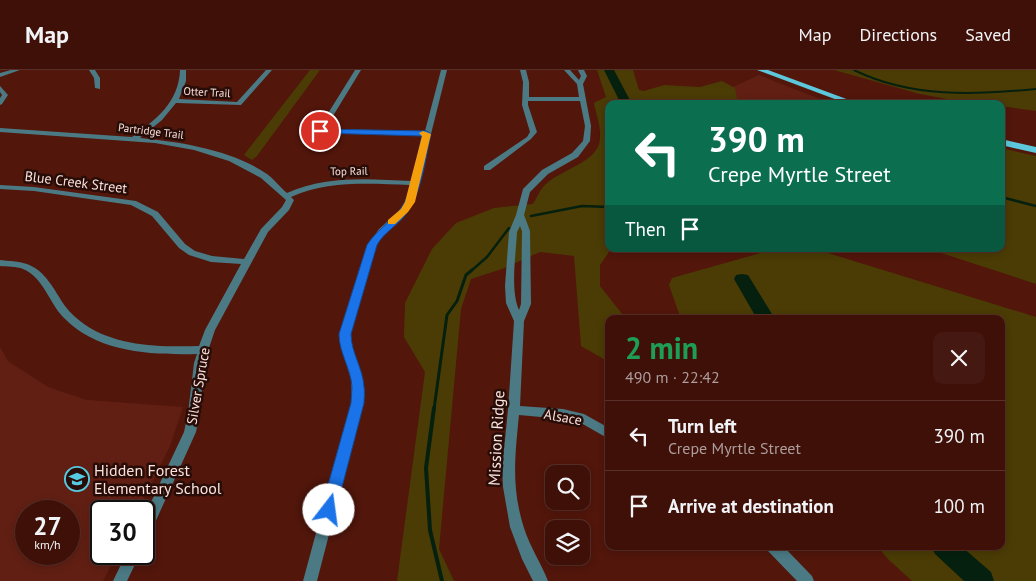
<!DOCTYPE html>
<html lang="en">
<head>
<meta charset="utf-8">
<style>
  :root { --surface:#3e1008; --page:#451912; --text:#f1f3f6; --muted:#ad9d9c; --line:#573029 }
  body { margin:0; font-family:"PT Sans",sans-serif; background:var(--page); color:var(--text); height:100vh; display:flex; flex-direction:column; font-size:19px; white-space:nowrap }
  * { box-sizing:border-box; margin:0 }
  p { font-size:16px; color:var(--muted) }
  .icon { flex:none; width:28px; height:28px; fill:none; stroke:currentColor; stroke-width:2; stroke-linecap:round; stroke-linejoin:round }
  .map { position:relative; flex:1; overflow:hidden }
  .panel { position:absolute; left:605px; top:245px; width:400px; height:235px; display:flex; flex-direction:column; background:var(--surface); border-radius:10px; box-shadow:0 2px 8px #0003,0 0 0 1px var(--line) }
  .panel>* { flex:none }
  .banner { position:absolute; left:605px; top:30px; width:400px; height:152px; border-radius:10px; box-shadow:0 2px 8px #0003,0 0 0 1px var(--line); background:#0b6e4f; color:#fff; overflow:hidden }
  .controls { position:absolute; left:545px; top:395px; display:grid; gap:10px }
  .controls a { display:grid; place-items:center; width:45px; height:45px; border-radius:10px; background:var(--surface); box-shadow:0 2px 8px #0003,0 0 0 1px var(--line); font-size:25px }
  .speed { position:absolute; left:15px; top:430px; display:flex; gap:10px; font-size:25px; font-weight:700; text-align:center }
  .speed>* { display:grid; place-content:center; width:65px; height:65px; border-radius:50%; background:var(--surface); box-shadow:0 2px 8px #0003,0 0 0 1px var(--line); line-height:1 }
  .speed small { font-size:12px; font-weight:400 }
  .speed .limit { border:2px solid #111; border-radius:8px; background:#fff; color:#111 }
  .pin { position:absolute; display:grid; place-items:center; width:42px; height:42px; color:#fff; margin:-21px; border:2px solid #fff; border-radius:50%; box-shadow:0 1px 5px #0007 }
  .me { position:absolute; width:55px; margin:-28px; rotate:15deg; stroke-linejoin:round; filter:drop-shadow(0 0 4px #0008) }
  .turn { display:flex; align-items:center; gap:18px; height:105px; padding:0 20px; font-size:22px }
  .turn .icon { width:65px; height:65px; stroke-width:2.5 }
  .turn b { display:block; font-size:35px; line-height:42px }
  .then { display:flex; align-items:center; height:48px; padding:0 20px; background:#0003; gap:10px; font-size:19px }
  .round { display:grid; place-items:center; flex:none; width:52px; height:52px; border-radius:10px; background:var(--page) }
  .headline { display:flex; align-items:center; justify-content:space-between; height:85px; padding:0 20px }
  h1 { font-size:30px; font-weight:600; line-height:38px; color:#1e9e55 }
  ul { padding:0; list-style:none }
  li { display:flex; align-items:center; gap:15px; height:70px; padding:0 20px; border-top:1px solid var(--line) }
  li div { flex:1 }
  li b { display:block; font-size:19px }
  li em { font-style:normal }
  header { display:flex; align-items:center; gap:30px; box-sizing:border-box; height:70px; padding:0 25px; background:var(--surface); border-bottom:1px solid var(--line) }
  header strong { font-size:24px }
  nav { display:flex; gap:28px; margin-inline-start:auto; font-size:18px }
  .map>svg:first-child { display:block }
  .built { fill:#611f13; fill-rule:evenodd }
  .green { fill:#4b3c05 }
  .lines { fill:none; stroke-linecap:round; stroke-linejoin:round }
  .stream-far3 { stroke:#05200e; stroke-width:2 }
  .stream-far2 { stroke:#05200e; stroke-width:2.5 }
  .stream-far1 { stroke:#05200e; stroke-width:3 }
  .stream { stroke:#05200e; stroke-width:4 }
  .river { fill:#05200e; fill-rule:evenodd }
  .minor { fill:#4b7a84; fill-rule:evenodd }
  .primary { fill:#5dc7dc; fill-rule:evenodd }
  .route { fill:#1a73e8; stroke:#114b97 }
  .slow { fill:#f59e0b }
  .labels { text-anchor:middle; stroke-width:5; stroke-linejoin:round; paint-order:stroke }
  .far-street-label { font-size:11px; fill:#fae2dd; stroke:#270c07 }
  .street-label { font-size:14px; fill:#fae2dd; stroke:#270c07 }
  .near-street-label { font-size:16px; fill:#fae2dd; stroke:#270c07 }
  .near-poi-label { font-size:16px; fill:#fae2dd; stroke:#270c07; text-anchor:start }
</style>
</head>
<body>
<header>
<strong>Map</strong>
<nav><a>Map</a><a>Directions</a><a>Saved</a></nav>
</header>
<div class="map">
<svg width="1036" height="511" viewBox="0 0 1036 511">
  <rect width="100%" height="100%" fill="#52160b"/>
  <path class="built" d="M759,5L807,24L836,34L700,32Z
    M0,277L8,291L48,317L87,330L183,337L170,376L138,441H101V484H117L103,511H0ZM26,441H69V484H26Z"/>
  <path class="green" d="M310,0H320L257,86L252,90L244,85Z
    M597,0H633L639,20L644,21L664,15L700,17L722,11L735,18L738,34H609V179H611L600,195V216L626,249H609V292L581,276L574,186L540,182L502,199L471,209L461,239L439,479L454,511H397L425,302L404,267L405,233L432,179L456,153L494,138L533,134C536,129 539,122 543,117C557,100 600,93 600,68C601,57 596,44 594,33L606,27Z
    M834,0H1036V41L1001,36V34L958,31L920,24Z
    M1001,78L1036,86V214L929,179H1001Z
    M775,179L818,180L1036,247V511H912L888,489L877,476H1001V249H681L669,215L672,208Z"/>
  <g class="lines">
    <path class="stream-far3" d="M854,0C911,28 975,25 1036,19"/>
    <path class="stream-far2" d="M1001,127L1036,136
      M531,146L582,136L609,137
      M471,201L487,187L509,158"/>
    <path class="stream-far1" d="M434,339L447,245L457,231L466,205L472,200"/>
    <path class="stream" d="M434,338L426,398L430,460L442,511"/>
    <path class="river" d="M604,0H614L632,34H621Z
      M742,204L748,205L775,249H757L734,209L736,205Z
      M931,476H961L991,502L994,511H964L935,484Z"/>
    <path class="minor" d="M11,0H20L0,7V3Z
      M89,0H95L100,8V19L95,18L94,8Z
      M180,0H186V11L179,29L237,32L266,0H272L241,35L176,33L162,50L140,68C181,72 232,80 267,104C274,109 280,117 287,123C327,105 369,109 412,111L424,65L320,63L317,61L355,0H361L325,59L425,61L441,0H447L414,132C403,148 387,159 376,175L350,264L352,281L362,309L363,333L317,511H303L352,330L351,309L342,281L340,264L368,175L379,159L398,142L406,132L410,115C370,114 329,110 291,127L294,130L289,140L268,162L215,260L204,293L200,343L196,362L149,466L144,467V447L184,362L188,343L194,293L197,284C152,285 98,283 64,248C49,233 44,208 23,199C16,196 7,197 0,196V190C9,191 18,191 27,194C46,201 54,220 65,236C70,243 77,249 84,254C117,277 161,277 199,276L205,260L241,194L211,192L189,185L179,178L152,146L131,135L34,121L0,119V115L34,117L136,131L158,142L185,174L195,181L212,186L244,189L261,159L282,137L286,130L261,108L229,91L194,80L155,73L0,62V58L132,67C156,50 179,32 180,0Z
      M520,0H526L529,12V27H579L577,14L564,0H570L579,10L581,6L578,0H584L587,6L583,14L591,56L590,71L578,87L548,104L530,122L524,145L530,161L531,234L524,251L520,336L563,339L584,344L609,358V369L581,353L563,349L519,345C515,386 511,417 524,458C530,477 541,493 548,511H533L522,489L510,457L503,417L502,399L508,340L514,251L506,233L505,216L509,162L516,145L523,119L542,100L572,83L583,71L585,56L580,31H528V35L537,62L531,69L490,100H484V96L527,67L530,62L522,35L523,12ZM520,156L522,161L521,234L519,240C510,220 516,184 517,162Z
      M0,16L8,25L2,34L0,35V28L2,25L0,22Z
      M766,476H783L812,506L814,511H797L768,481Z
      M126,484H140L127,511H113Z"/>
    <path class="primary" d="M757,0H768L860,34H848Z
      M1001,69L1036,77V83L1001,75Z"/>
  </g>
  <path class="route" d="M317,59L427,61L431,64C425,89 422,123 406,144C397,156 384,162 377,175L351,264C351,283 363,298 364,317C365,322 364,328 364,333L336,440L334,445L329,447L324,445L321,440L351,333C351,328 352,322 352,317C351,298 339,283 339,264L367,175C376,161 389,153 399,141C413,124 417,87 422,66L320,63H317Z"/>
  <path class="slow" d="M423,61L431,64L415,132L408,142L395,154H388V150L401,139L405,132L422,66L419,63Z"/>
  <defs>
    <symbol id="school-ring" viewBox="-11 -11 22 22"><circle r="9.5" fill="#270c07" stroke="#55cae0" stroke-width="1.5"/><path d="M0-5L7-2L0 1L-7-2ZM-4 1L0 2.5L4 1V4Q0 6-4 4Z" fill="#55cae0"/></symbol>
  </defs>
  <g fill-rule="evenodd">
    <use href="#school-ring" x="63" y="395" width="28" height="28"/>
  </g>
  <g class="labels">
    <g class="far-street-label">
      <text transform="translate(207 22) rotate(3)" y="4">Otter Trail</text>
      <text transform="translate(151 61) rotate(7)" y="4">Partridge Trail</text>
      <text transform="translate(349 101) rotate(-1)" y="4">Top Rail</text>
    </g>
    <g class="street-label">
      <text transform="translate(76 112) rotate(7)" y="5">Blue Creek Street</text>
      <text transform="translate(198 316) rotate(-80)" y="5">Silver Spruce</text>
      <text transform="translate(563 347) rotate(10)" y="5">Alsace</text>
    </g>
    <g class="near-street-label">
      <text transform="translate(496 368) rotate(-87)" y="6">Mission Ridge</text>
    </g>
    <g class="near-poi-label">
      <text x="94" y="406">Hidden Forest<tspan x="94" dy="18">Elementary School</tspan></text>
    </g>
  </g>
</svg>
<div class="controls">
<a><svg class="icon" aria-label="search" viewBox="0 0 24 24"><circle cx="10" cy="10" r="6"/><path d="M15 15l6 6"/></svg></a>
<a><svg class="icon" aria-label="layers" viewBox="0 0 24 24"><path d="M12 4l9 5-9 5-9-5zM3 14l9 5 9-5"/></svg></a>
</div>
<div class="speed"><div>27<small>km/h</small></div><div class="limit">30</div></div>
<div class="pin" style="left:320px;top:61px;background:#d93025"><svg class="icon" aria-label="arrive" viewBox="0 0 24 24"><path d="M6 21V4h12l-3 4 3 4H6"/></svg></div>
<svg class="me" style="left:329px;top:440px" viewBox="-20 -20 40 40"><circle r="19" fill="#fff"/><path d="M0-13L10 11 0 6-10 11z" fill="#1a73e8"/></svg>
<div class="banner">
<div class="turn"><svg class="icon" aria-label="left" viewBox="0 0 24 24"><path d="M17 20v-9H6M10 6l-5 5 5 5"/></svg><div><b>390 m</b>Crepe Myrtle Street</div></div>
<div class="then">Then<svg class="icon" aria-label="arrive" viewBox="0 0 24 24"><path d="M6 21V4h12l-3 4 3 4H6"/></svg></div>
</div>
<section class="panel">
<div class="headline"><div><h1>2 min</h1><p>490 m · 22:42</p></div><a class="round"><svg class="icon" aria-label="close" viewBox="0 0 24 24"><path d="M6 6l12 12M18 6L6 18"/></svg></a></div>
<ul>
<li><svg class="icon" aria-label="left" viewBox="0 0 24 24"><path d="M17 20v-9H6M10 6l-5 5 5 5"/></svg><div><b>Turn left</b><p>Crepe Myrtle Street</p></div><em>390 m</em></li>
<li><svg class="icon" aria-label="arrive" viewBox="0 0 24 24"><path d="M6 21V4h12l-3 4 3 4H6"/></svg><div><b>Arrive at destination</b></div><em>100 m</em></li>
</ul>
</section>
</div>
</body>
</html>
